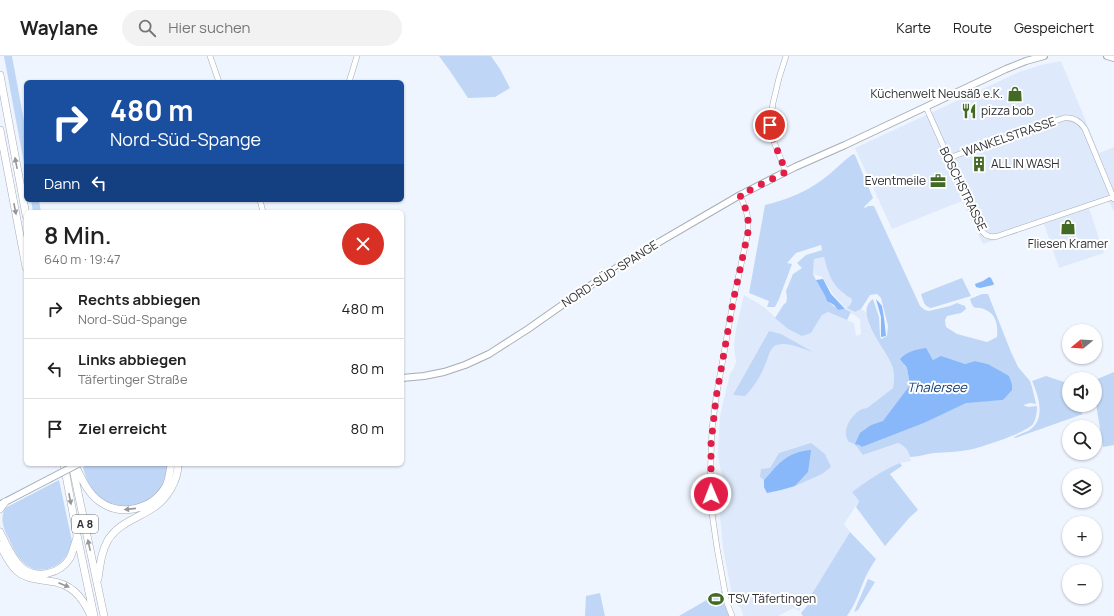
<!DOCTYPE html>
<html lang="de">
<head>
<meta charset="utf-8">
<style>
  :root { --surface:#fff; --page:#f2f2f2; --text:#222; --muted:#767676; --line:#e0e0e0 }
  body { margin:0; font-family:Manrope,sans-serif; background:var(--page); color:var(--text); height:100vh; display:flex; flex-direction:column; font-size:15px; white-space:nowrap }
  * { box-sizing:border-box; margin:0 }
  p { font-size:13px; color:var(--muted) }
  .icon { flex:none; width:22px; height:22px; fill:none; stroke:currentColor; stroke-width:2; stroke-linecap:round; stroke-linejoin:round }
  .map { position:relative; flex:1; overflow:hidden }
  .panel { position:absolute; left:24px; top:154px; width:380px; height:256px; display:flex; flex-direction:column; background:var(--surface); border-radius:6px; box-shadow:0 1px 3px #0004 }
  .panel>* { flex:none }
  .top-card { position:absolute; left:24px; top:24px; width:380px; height:122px; border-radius:6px; box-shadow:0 1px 3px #0004; background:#1a4fa0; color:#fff; overflow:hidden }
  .needle { width:26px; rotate:252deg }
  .controls { position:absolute; left:1062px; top:268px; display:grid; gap:8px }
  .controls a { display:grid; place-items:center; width:40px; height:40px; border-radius:50%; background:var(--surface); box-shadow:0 1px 3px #0004; font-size:20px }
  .pin { position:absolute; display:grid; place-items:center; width:34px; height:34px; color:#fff; margin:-17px; border:2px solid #fff; border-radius:50%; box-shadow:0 1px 4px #0007 }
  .me { position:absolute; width:44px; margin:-22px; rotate:359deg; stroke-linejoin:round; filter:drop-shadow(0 0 3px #0008) }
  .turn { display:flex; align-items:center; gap:14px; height:84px; padding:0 20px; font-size:18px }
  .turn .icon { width:52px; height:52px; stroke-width:2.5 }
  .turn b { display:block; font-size:28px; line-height:34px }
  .then { display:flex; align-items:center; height:38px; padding:0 20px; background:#0003; gap:8px; font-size:15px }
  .round { display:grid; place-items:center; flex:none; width:42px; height:42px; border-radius:21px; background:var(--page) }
  .summary { display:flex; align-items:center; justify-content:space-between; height:68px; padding:0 20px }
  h1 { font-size:24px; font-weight:600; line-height:30px }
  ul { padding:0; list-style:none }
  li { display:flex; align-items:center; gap:12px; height:60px; padding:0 20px; border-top:1px solid var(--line) }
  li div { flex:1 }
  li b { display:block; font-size:15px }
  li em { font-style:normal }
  header { display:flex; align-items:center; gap:24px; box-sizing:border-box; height:56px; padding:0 20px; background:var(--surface); border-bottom:1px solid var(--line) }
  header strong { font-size:19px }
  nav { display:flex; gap:22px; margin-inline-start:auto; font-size:14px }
  .search { width:280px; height:36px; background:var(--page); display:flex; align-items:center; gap:10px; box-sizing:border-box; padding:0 14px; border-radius:22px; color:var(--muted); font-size:15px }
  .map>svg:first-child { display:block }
  .built { fill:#deeafb }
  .green { fill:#c0d6f6; fill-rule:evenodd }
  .water { fill:#88b7fa }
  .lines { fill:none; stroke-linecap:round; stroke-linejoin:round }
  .minor-casing { stroke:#a6adb6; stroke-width:6 }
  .major-casing { stroke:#a6adb6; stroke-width:8 }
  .highway-casing { stroke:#a6adb6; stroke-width:8 }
  .minor { stroke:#fff; stroke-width:5 }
  .major { stroke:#fff; stroke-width:6 }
  .highway { stroke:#fff; stroke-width:7 }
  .major-bridge-casing { stroke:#a6adb6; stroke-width:8; stroke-linecap:butt }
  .major-bridge { stroke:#fff; stroke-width:6 }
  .oneway { fill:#969799 }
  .route { stroke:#e11d48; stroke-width:7; stroke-dasharray:0 12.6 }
  .labels { text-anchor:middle; stroke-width:4; stroke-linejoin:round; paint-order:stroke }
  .shield { fill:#fff; stroke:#6c6d70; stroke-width:1 }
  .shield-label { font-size:11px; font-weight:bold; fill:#2d2f33 }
  .poi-label { font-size:12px; fill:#2d2f33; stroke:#fff; text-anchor:start }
  .street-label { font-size:12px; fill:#2d2f33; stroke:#fff }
  .water-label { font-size:13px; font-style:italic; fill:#113d78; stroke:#fff }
</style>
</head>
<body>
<header>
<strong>Waylane</strong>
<div class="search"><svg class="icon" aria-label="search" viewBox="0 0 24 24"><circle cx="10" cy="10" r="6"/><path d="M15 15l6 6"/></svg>Hier suchen</div>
<nav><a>Karte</a><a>Route</a><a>Gespeichert</a></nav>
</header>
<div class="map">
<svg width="1114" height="560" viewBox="0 0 1114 560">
  <rect width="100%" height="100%" fill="#eef5ff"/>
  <path class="built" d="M1061,5L1099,97L1114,91V156L1110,147L1106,146L1089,152L1104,197L1059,212L1044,168L983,188L962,145L892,173L855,92L1019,16L1041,9Z
    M824,201L832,223L843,238L852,243L851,248L848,252L855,256L861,253L866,256L869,270L891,306L894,317L893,332L867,352H863L849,386L855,388L863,399L898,387L903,389L908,396L911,405L900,407L852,436L859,445L844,468L850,476L812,538L799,555L794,552L778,560H743L741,552L736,548L732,539L723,492L720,461V438L724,431L718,400L720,360L730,317L733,314L736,306L734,289L736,273L744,239L764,251L788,273L811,277L822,259L828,256L854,267L856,280L861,278L860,263L846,253L833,238L822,221L813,218L814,203Z"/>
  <path class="green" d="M4,0H12L26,76V118Z
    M439,0H491L500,13L510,32L495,41L468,42L450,15Z
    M853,98L855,99L873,142L864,151L865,152L868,150H874L920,250L925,254L929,255L950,250L957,247L965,250L966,253L961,257L947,260L945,264L946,271L957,278L987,286L997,281C998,271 997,259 986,254C977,249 974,257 970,243L982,238H988L1011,296L1018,311L1030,325L1032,331L1036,348L1030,347L1023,349L1028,351L1037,350C1037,356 1036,363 1033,368C1026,377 979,392 968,394C957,396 945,396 934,397C926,398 918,401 910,401C908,394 905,390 898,387L863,399C860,396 858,391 855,389C853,387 851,387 849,386C839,375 855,352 867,352L893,332C894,323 895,316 891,307C885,292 853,257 873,243L879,261L880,280L881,283L887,280L888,270L881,242L877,238L870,239L861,253L855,256L847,252L851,248L852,243C834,233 829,221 824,201L814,203L813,218L816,224L825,240C826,246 834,249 838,254L845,253L851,256L847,264L828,256L822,259L811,277L802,280L788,273L775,262L784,248L786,247L787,242L786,235L793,218L802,212L797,207L806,199L822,194L821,189L796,197L787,207L792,208L779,243L775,251H767L769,245L749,237L765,149C786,144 804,137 822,124C833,116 842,106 853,98ZM907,299H930L933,304L941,301L965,308L975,305L988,308L1009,321L1012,328L1003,344L966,346L924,367L862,391L859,389L871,369L883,366L910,329L907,312L904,309L903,300Z
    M31,144H39L41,156H33Z
    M962,222L971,240L931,252C924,251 923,244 921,238Z
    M769,275L781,278L813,296C803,293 788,285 777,289C772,290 770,296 768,301C762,318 757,327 745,340L733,339Z
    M1114,316V389L1103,391L1095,342V324Z
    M1046,320L1064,326L1069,325V349H1075L1076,352L1083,358L1015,382L1014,381C1020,378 1027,376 1031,373C1046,362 1038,338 1032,325Z
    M811,387L825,398L831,411L822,418L795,430L808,416L773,413L764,424L760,421L761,413L770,412L779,397Z
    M900,407L902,410L890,418L918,454L910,461L885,490L856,451L859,445L852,436C867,425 883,414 900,407Z
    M89,408H169C167,415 166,425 162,432C150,452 117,457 99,441C90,433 86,423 83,411Z
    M59,424L72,485C70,495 65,505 55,510C30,522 18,504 9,483C3,472 0,463 5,452Z
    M850,476L876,503C872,509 869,514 866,520C860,533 856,548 847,560H803L801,557L812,544L810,541Z
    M868,523L875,526L858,554L854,556Z
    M722,535L725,550L729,560H679Z
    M600,537L605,560H585L586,540Z"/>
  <path class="water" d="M989,221L991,222L994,228L993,229L980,232L976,231L975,228L983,225Z
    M823,223L831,238L845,253L838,254L834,249L827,245L825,240L816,224Z
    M876,243L882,250L884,262L886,280L881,281V261Z
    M926,292L933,304L941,300L965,308L975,305L988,308L1009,320L1012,328V334L1003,344L966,347L924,367L862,391L859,389L855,388L860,377L871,369L883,365L910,329L907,312L900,303C906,296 917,293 926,292Z
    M811,394L808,416L795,430L781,434L767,437L764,431V424C779,407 787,396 811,394Z"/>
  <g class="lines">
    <defs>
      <path id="minor" d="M210,0L219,26
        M349,26L357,0
        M926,51L980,172C984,180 990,182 998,180L1113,141
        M948,102L1064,62C1074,61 1080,65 1085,73L1114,143
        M786,116L772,81L770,69L773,47L779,22L786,0
        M260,144L263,156
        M732,560L727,547L717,492L711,450L710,426L712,373L716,342L733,246L748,176V163L746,154L740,139"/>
      <path id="major" d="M1107,0L1114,2
        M402,322L424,320L444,316L465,309L489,298L528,273L575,240L625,206L740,139L795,111L845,89L1006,13L1026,5L1044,0
        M1,448L49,423"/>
      <path id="highway" d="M0,19L26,159
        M0,74L26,211
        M64,408L77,479L94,560
        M72,408L104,560
        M75,409C81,421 87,436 99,445C120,461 151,454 165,432C169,425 170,416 171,408
        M0,453L5,446
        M0,476C6,488 11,501 21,511C36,524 60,518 70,502C73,495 75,488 77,481
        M0,489C5,498 9,508 17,515C26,523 37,523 48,525C71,527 82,540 91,560
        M98,523C100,510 101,496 108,484C119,467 136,463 153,452C167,443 178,425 178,408"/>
    </defs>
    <use href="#minor" class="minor-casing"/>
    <use href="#major" class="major-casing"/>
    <use href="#highway" class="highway-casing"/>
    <use href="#minor" class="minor"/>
    <use href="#major" class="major"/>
    <use href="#highway" class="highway"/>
    <defs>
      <path id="major-bridge" d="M49,423L78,408"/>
    </defs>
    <use href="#major-bridge" class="major-bridge-casing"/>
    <use href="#major-bridge" class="major-bridge"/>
  </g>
  <defs><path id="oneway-solid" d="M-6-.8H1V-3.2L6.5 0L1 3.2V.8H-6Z"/></defs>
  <g class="oneway">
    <use href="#oneway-solid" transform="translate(16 107) rotate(-101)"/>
    <use href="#oneway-solid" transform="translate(15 153) rotate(79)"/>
    <use href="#oneway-solid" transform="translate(70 443) rotate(79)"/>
    <use href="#oneway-solid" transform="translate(130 453) rotate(174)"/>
    <use href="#oneway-solid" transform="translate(89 489) rotate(-102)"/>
    <use href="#oneway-solid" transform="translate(64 529) rotate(23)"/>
  </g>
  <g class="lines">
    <path class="route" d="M711,438V388L716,342L733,246L748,176V163L746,154L740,139L786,116L772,81L770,69"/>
  </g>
  <defs>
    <symbol id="shop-bare" viewBox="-9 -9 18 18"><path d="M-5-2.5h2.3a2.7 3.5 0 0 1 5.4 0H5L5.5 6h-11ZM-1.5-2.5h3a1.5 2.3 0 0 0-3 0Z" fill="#426a25" stroke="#fff" stroke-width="2.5" paint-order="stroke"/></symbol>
    <symbol id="restaurant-bare" viewBox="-9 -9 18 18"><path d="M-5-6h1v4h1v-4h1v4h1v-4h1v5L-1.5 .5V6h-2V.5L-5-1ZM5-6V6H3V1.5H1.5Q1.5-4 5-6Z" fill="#426a25" stroke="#fff" stroke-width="2.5" paint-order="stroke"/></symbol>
    <symbol id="building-bare" viewBox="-9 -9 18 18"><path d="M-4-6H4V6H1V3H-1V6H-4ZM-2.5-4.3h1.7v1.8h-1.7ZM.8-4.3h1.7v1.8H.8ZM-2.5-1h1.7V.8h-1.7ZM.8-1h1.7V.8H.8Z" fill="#426a25" stroke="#fff" stroke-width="2.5" paint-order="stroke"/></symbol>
    <symbol id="office-bare" viewBox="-9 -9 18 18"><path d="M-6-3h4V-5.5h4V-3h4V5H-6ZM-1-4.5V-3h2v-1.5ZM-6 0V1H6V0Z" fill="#426a25" stroke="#fff" stroke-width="2.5" paint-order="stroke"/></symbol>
    <symbol id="stadium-bare" viewBox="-9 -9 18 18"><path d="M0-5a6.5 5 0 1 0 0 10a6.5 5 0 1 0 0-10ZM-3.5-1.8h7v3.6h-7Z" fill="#426a25" stroke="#fff" stroke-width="2.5" paint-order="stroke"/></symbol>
  </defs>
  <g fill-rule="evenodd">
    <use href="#shop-bare" x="1004" y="27" width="22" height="22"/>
    <use href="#restaurant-bare" x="958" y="44" width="22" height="22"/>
    <use href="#building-bare" x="968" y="97" width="22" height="22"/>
    <use href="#office-bare" x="927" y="114" width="22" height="22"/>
    <use href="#shop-bare" x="1057" y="160" width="22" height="22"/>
    <use href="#stadium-bare" x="705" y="532" width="22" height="22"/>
  </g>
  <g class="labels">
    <rect class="shield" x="72" y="459" width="26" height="18" rx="3"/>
    <g class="shield-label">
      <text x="85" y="472">A 8</text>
    </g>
    <g class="poi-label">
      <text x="1003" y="42" text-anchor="end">Küchenwelt Neusäß e.K.</text>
      <text x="981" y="59">pizza bob</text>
      <text x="991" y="112">ALL IN WASH</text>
      <text x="926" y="129" text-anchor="end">Eventmeile</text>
      <text x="1068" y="192" text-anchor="middle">Fliesen Kramer</text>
      <text x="728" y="547">TSV Täfertingen</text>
    </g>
    <g class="street-label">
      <text transform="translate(1009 81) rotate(-19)" y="4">WANKELSTRASSE</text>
      <text transform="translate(963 133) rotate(64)" y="4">BOSCHSTRASSE</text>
      <text transform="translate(610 218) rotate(-33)" y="4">NORD-SÜD-SPANGE</text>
    </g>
    <g class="water-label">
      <text x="937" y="336">Thalersee</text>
    </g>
  </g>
</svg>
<div class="controls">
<a><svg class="needle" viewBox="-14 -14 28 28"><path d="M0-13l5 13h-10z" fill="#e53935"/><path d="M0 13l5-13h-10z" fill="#767676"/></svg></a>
<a><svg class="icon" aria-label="sound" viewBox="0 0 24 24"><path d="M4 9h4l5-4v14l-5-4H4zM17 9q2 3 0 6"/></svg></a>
<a><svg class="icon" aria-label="search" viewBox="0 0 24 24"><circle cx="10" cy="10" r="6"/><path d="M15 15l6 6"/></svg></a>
<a><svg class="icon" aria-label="layers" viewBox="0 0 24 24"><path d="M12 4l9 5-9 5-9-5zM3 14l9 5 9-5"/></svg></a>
<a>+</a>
<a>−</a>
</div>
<div class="pin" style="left:770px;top:69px;background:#d93025"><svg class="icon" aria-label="arrive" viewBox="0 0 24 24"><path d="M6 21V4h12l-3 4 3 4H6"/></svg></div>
<svg class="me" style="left:711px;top:438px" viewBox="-20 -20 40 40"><circle r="17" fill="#e11d48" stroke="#fff" stroke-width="3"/><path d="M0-11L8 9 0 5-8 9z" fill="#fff"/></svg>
<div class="top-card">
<div class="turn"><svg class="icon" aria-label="right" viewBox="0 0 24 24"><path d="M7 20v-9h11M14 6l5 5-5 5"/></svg><div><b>480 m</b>Nord-Süd-Spange</div></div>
<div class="then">Dann<svg class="icon" aria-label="left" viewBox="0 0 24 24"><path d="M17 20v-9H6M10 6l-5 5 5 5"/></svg></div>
</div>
<section class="panel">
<div class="summary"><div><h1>8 Min.</h1><p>640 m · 19:47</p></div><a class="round" style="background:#d93025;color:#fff"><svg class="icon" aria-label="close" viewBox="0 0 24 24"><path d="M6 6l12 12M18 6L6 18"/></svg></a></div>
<ul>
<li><svg class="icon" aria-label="right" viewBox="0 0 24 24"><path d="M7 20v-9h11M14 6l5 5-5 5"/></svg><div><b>Rechts abbiegen</b><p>Nord-Süd-Spange</p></div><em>480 m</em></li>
<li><svg class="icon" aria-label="left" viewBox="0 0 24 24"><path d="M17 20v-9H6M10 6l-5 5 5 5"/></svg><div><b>Links abbiegen</b><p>Täfertinger Straße</p></div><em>80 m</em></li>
<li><svg class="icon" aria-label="arrive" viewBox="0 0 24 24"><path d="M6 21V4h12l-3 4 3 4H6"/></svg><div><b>Ziel erreicht</b></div><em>80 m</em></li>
</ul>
</section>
</div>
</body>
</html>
